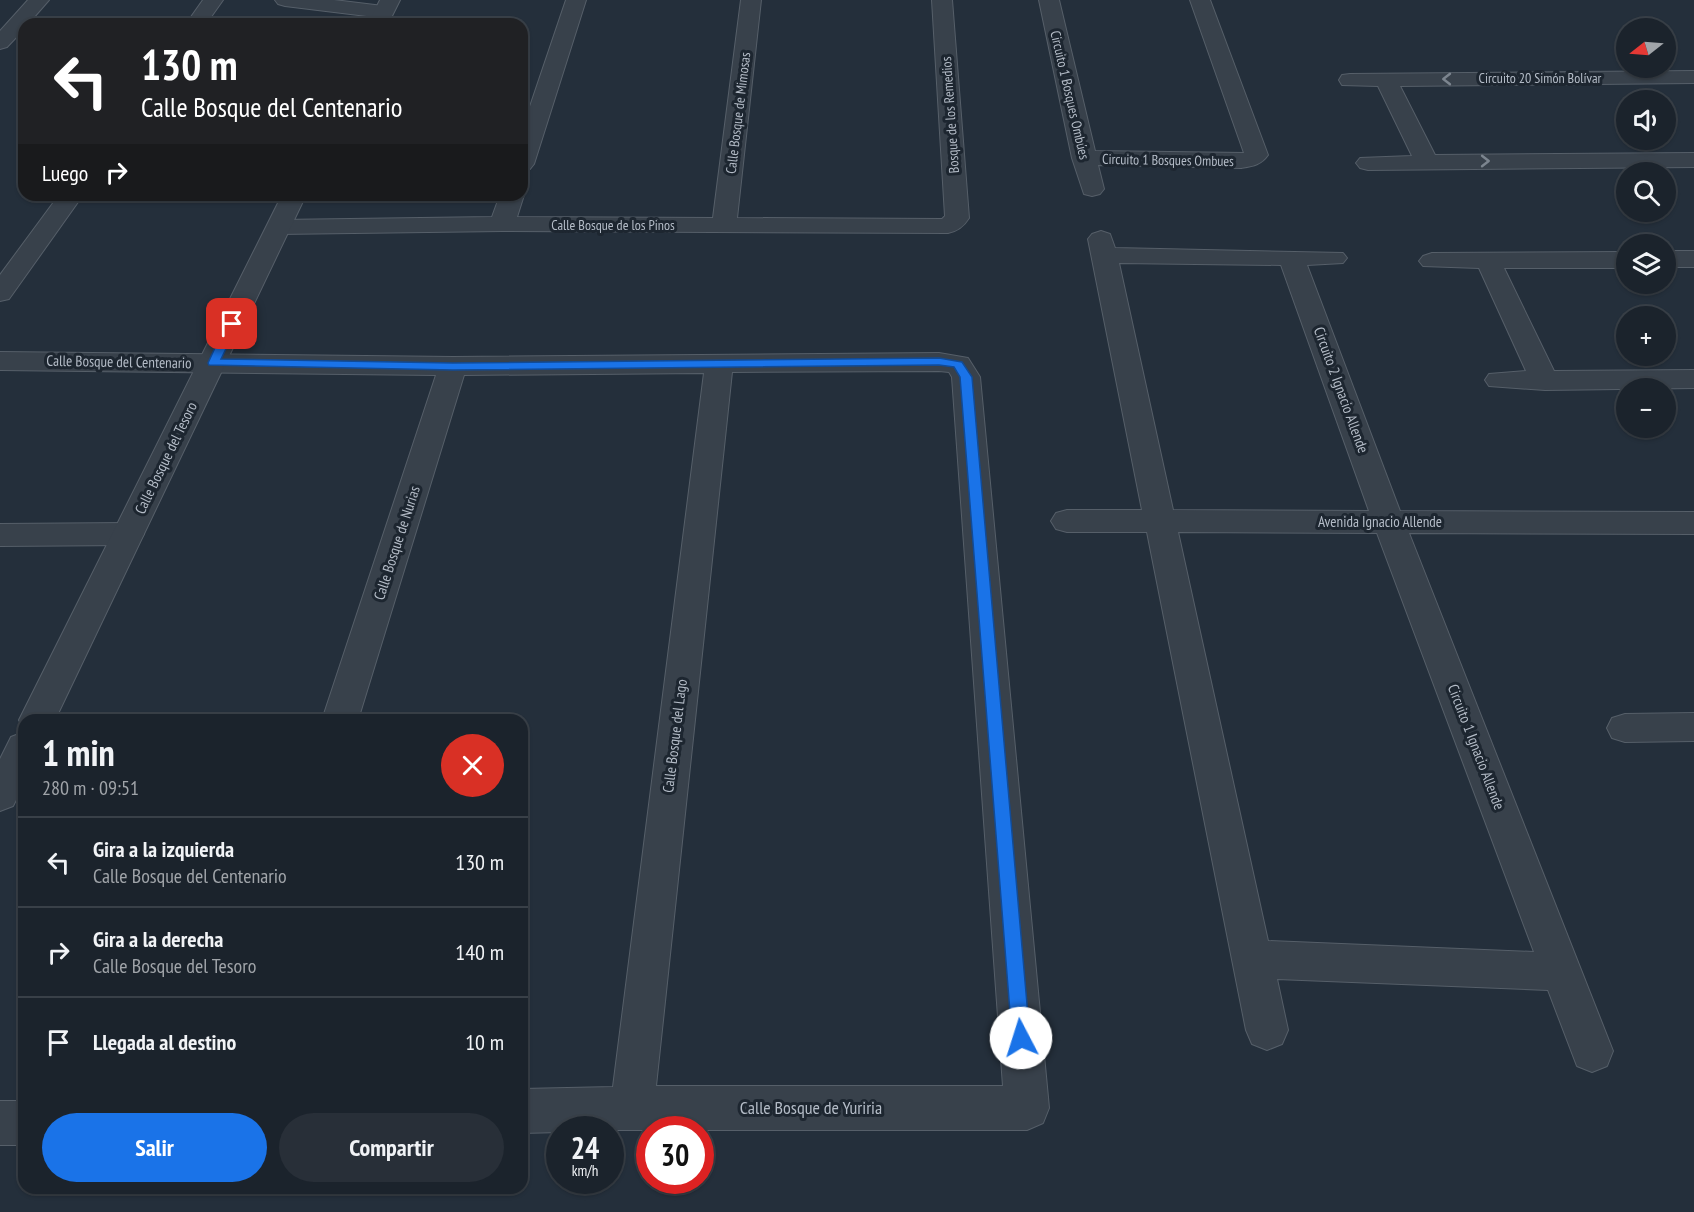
<!DOCTYPE html>
<html lang="es">
<head>
<meta charset="utf-8">
<style>
  :root { --surface:#1b232c; --page:#282f38; --text:#f1f3f6; --muted:#a0a4a9; --line:#394048; --accent:#1a73e8 }
  body { margin:0; font-family:"PT Sans Narrow",sans-serif; background:var(--page); color:var(--text); height:100vh; display:flex; flex-direction:column; font-size:22px; white-space:nowrap }
  * { box-sizing:border-box; margin:0 }
  p { font-size:20px; color:var(--muted) }
  .icon { flex:none; width:33px; height:33px; fill:none; stroke:currentColor; stroke-width:2; stroke-linecap:round; stroke-linejoin:round }
  .map { position:relative; flex:1; overflow:hidden }
  .side { position:absolute; left:18px; top:714px; width:510px; height:480px; display:flex; flex-direction:column; background:var(--surface); border-radius:18px; box-shadow:0 2px 4px #0004,0 0 0 2px var(--line) }
  .side>* { flex:none }
  .guide { position:absolute; left:18px; top:18px; width:510px; height:183px; border-radius:18px; box-shadow:0 2px 4px #0004,0 0 0 2px var(--line); background:#202124; color:#fff; overflow:hidden }
  .needle { width:39px; rotate:253deg }
  .controls { position:absolute; left:1616px; top:18px; display:grid; gap:12px }
  .controls a { display:grid; place-items:center; width:60px; height:60px; border-radius:50%; background:var(--surface); box-shadow:0 2px 4px #0004,0 0 0 2px var(--line); font-size:30px }
  .speed { position:absolute; left:546px; top:1116px; display:flex; gap:12px; font-size:30px; font-weight:700; text-align:center }
  .speed>* { display:grid; place-content:center; width:78px; height:78px; border-radius:50%; background:var(--surface); box-shadow:0 2px 4px #0004,0 0 0 2px var(--line); line-height:1 }
  .speed small { font-size:15px; font-weight:400 }
  .speed .limit { border:9px solid #d22; background:#fff; color:#111 }
  .pin { position:absolute; display:grid; place-items:center; width:51px; height:51px; color:#fff; margin:-26px; border-radius:12px; box-shadow:0 3px 9px #0006 }
  .me { position:absolute; width:66px; margin:-33px; rotate:355deg; stroke-linejoin:round; filter:drop-shadow(0 0 4px #0008) }
  .turn { display:flex; align-items:center; gap:21px; height:126px; padding:0 24px; font-size:27px }
  .turn .icon { width:78px; height:78px; stroke-width:2.5 }
  .turn b { display:block; font-size:42px; line-height:51px }
  .then { display:flex; align-items:center; height:57px; padding:0 24px; background:#0003; gap:12px; font-size:22px }
  .round { display:grid; place-items:center; flex:none; width:63px; height:63px; border-radius:32px; background:var(--page) }
  .head { display:flex; align-items:center; justify-content:space-between; height:102px; padding:0 24px }
  h1 { font-size:36px; font-weight:800; line-height:45px }
  .button { display:flex; gap:12px; margin-top:auto; padding:12px 24px }
  .button a { flex:1; height:69px; border-radius:36px; background:var(--accent); color:#fff; font-size:24px; font-weight:800; line-height:69px; text-align:center }
  .button a+a { background:var(--page); color:var(--text) }
  ul { padding:0; list-style:none }
  li { display:flex; align-items:center; gap:18px; height:90px; padding:0 24px; border-top:2px solid var(--line) }
  li div { flex:1 }
  li b { display:block; font-size:22px }
  li em { font-style:normal }
  .map>svg:first-child { display:block }
  .lines { fill:none; stroke-linecap:round; stroke-linejoin:round }
  .minor-casing { stroke:#565f69; stroke-width:2 }
  .tertiary-casing { stroke:#565f69; stroke-width:2 }
  .minor { fill:#38414b; fill-rule:evenodd }
  .tertiary { fill:#38414b; fill-rule:evenodd }
  .oneway { stroke:#7c858f }
  .route { fill:#1a73e8; stroke:#114b97; stroke-width:1.5 }
  .labels { text-anchor:middle; stroke-width:6; stroke-linejoin:round; paint-order:stroke }
  .far-street-label { font-size:14px; fill:#b4bcc7; stroke:#1d2630 }
  .street-label { font-size:15px; fill:#b4bcc7; stroke:#1d2630 }
  .near-street-label { font-size:18px; fill:#b4bcc7; stroke:#1d2630 }
</style>
</head>
<body>
<div class="map">
<svg width="1694" height="1212" viewBox="0 0 1694 1212">
  <rect width="100%" height="100%" fill="#242f3b"/>
  <g class="lines">
    <defs>
      <path id="minor" d="M28,0H49L28,24H24V29L7,47L0,49V31Z
        M203,0H223L206,24H186Z
        M275,0H334L383,6L390,8L393,12L390,16L383,18L285,6L278,4Z
        M566,0H586L534,164L530,169L522,171V130Z
        M741,0H761L737,218L942,219L945,216L932,0H952L969,218C964,226 958,231 948,233L502,231L279,234L270,232L267,227L270,222L279,220L492,217L500,195H522V192L524,195L517,217L713,218Z
        M1039,0H1059L1095,151L1244,153L1190,0H1210L1268,155C1261,165 1253,166 1241,168L1098,165L1104,189L1100,194L1092,196L1084,194L1072,158Z
        M1694,71V83L1400,86L1435,155L1694,153V167L1368,170L1360,168L1356,163L1360,158L1412,156L1378,86L1342,85L1339,80L1342,75L1350,74Z
        M59,195H83L9,299L0,301V275Z
        M1101,231L1110,234L1115,248L1343,253L1347,258L1343,263L1307,265L1400,511L1694,512V534L1409,533L1613,1051L1607,1066L1592,1072L1577,1066L1548,990L1277,979L1288,1030L1282,1044L1267,1050L1252,1044L1246,1030L1147,532H1067L1056,529L1051,521L1056,513L1067,510H1142L1088,239L1092,234ZM1119,263L1281,265L1369,511L1173,510ZM1178,532L1377,533L1534,952L1268,941Z
        M1665,251H1694V267H1665Z
        M1626,252V268H1504L1554,371L1694,370V388L1545,390L1489,386L1485,380L1489,374L1526,371L1479,268L1423,266L1419,261L1423,256L1432,253Z
        M0,352L453,357L939,353L968,358L980,377L1049,1108L1043,1123L1027,1130H560V1132L522,1133V1089L613,1087L704,373L464,375L358,720H322L436,375L0,370ZM939,371L949,372L952,377L1003,1086H656L732,372Z
        M128,523L139,526L144,534L139,542L128,545L0,546V524Z
        M1694,713V741L1625,742L1612,738L1607,728L1612,718L1625,714Z
        M0,1101H24V1145H0Z"/>
      <path id="tertiary" d="M380,0H400L388,24H368Z
        M282,195H306L55,720H24V729L19,720Z
        M24,732V784L13,806L0,811V759L11,737Z"/>
    </defs>
    <use href="#minor" class="minor-casing"/>
    <use href="#tertiary" class="tertiary-casing"/>
    <use href="#minor" class="minor"/>
    <use href="#tertiary" class="tertiary"/>
  </g>
  <defs><path id="oneway-chevron" d="M-2-3.5L2.5 0L-2 3.5" fill="none" stroke-width="1.6" stroke-linecap="round" stroke-linejoin="round" transform="scale(1.5)"/></defs>
  <g class="oneway">
    <use href="#oneway-chevron" transform="translate(1447 79) rotate(180)"/>
    <use href="#oneway-chevron" transform="translate(1485 161)"/>
  </g>
  <path class="route" d="M232,321L238,324L221,359L453,363L939,358L962,362L972,377L1030,1038L1027,1044L1021,1046L1015,1044L1012,1038L960,377L954,367L939,365L453,370L209,365L208,363L226,324Z"/>
  <g class="labels">
    <g class="far-street-label">
      <text x="1540" y="83">Circuito 20 Simón Bolívar</text>
      <text transform="translate(1070 95) rotate(77)" y="5">Circuito 1 Bosques Ombúes</text>
      <text transform="translate(738 113) rotate(-83)" y="5">Calle Bosque de Mimosas</text>
      <text transform="translate(950 115) rotate(-94)" y="5">Bosque de los Remedios</text>
      <text transform="translate(1168 160) rotate(1)" y="5">Circuito 1 Bosques Ombues</text>
      <text x="613" y="230">Calle Bosque de los Pinos</text>
    </g>
    <g class="street-label">
      <text transform="translate(119 362) rotate(1)" y="5">Calle Bosque del Centenario</text>
      <text transform="translate(1341 390) rotate(70)" y="5">Circuito 2 Ignacio Allende</text>
      <text transform="translate(166 458) rotate(-64)" y="5">Calle Bosque del Tesoro</text>
      <text x="1380" y="527">Avenida Ignacio Allende</text>
      <text transform="translate(397 543) rotate(-72)" y="5">Calle Bosque de Nurias</text>
      <text transform="translate(675 736) rotate(-83)" y="5">Calle Bosque del Lago</text>
      <text transform="translate(1476 747) rotate(69)" y="5">Circuito 1 Ignacio Allende</text>
    </g>
    <g class="near-street-label">
      <text x="811" y="1114">Calle Bosque de Yuriria</text>
    </g>
  </g>
</svg>
<div class="controls">
<a><svg class="needle" viewBox="-14 -14 28 28"><path d="M0-13l5 13h-10z" fill="#e53935"/><path d="M0 13l5-13h-10z" fill="#a0a4a9"/></svg></a>
<a><svg class="icon" aria-label="sound" viewBox="0 0 24 24"><path d="M4 9h4l5-4v14l-5-4H4zM17 9q2 3 0 6"/></svg></a>
<a><svg class="icon" aria-label="search" viewBox="0 0 24 24"><circle cx="10" cy="10" r="6"/><path d="M15 15l6 6"/></svg></a>
<a><svg class="icon" aria-label="layers" viewBox="0 0 24 24"><path d="M12 4l9 5-9 5-9-5zM3 14l9 5 9-5"/></svg></a>
<a>+</a>
<a>−</a>
</div>
<div class="speed"><div>24<small>km/h</small></div><div class="limit">30</div></div>
<div class="pin" style="left:232px;top:324px;background:#d93025"><svg class="icon" aria-label="arrive" viewBox="0 0 24 24"><path d="M6 21V4h12l-3 4 3 4H6"/></svg></div>
<svg class="me" style="left:1021px;top:1038px" viewBox="-20 -20 40 40"><circle r="19" fill="#fff"/><path d="M0-13L10 11 0 6-10 11z" fill="#1a73e8"/></svg>
<div class="guide">
<div class="turn"><svg class="icon" aria-label="left" viewBox="0 0 24 24"><path d="M17 20v-9H6M10 6l-5 5 5 5"/></svg><div><b>130 m</b>Calle Bosque del Centenario</div></div>
<div class="then">Luego<svg class="icon" aria-label="right" viewBox="0 0 24 24"><path d="M7 20v-9h11M14 6l5 5-5 5"/></svg></div>
</div>
<section class="side">
<div class="head"><div><h1>1 min</h1><p>280 m · 09:51</p></div><a class="round" style="background:#d93025;color:#fff"><svg class="icon" aria-label="close" viewBox="0 0 24 24"><path d="M6 6l12 12M18 6L6 18"/></svg></a></div>
<ul>
<li><svg class="icon" aria-label="left" viewBox="0 0 24 24"><path d="M17 20v-9H6M10 6l-5 5 5 5"/></svg><div><b>Gira a la izquierda</b><p>Calle Bosque del Centenario</p></div><em>130 m</em></li>
<li><svg class="icon" aria-label="right" viewBox="0 0 24 24"><path d="M7 20v-9h11M14 6l5 5-5 5"/></svg><div><b>Gira a la derecha</b><p>Calle Bosque del Tesoro</p></div><em>140 m</em></li>
<li><svg class="icon" aria-label="arrive" viewBox="0 0 24 24"><path d="M6 21V4h12l-3 4 3 4H6"/></svg><div><b>Llegada al destino</b></div><em>10 m</em></li>
</ul>
<div class="button"><a>Salir</a><a>Compartir</a></div>
</section>
</div>
</body>
</html>
